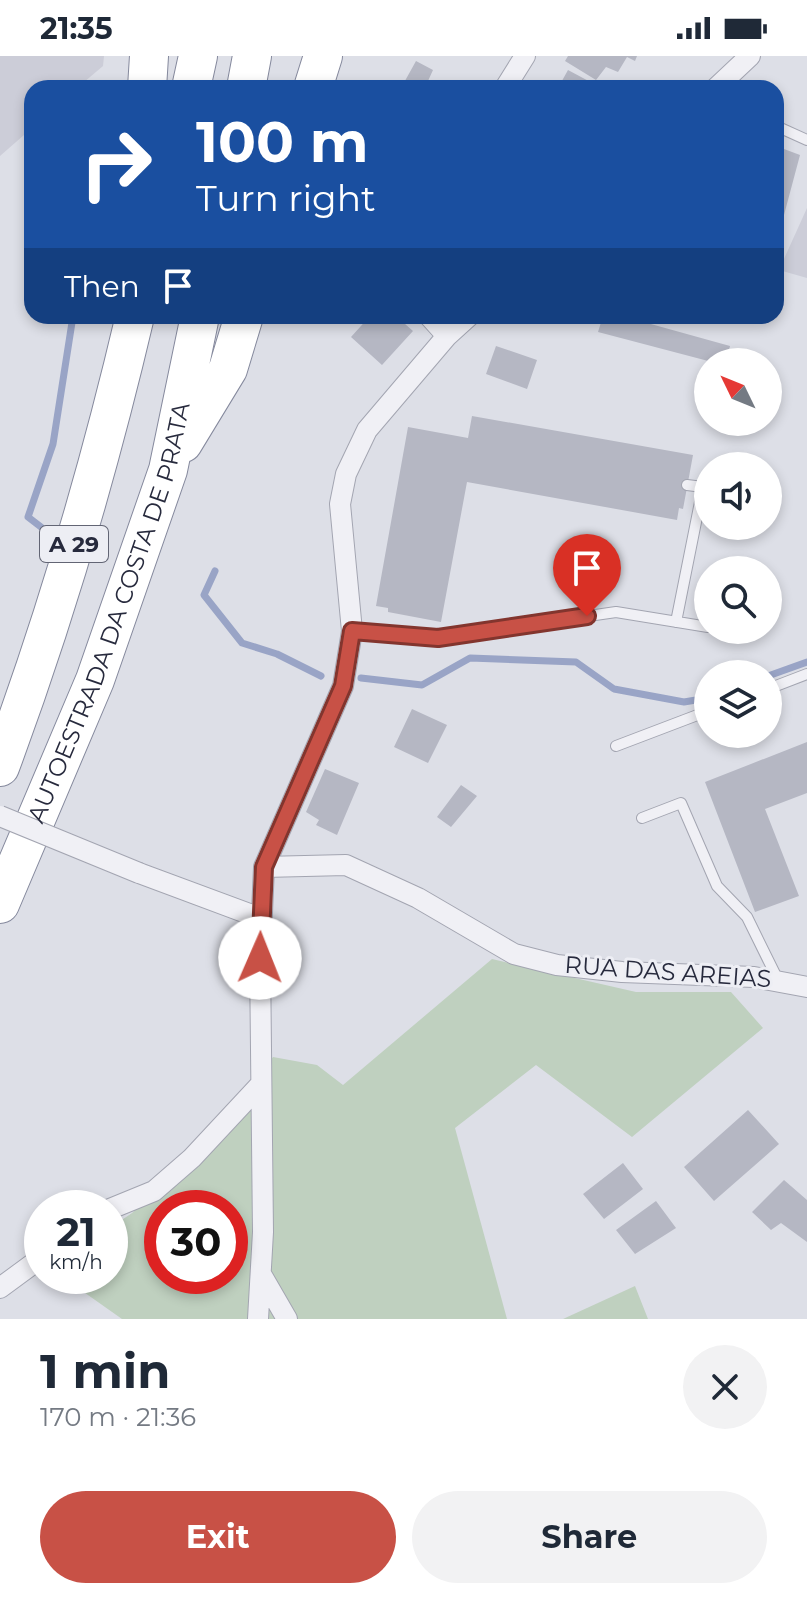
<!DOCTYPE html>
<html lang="en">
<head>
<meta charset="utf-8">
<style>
  :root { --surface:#fff; --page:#f2f2f3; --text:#1f2937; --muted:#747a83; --accent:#c85146 }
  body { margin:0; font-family:Montserrat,sans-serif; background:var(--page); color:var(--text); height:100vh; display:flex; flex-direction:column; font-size:30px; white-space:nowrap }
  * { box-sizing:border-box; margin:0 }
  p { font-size:26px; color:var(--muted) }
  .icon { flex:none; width:44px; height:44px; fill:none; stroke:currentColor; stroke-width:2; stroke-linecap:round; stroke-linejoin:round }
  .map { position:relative; height:1263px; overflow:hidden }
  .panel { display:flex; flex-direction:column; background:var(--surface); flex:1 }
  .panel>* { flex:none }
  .banner { position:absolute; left:24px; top:24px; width:760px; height:244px; border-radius:24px; box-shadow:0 4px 12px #0003; background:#1a4fa0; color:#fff; overflow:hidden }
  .needle { width:52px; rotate:313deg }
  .controls { position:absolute; left:694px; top:292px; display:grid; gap:16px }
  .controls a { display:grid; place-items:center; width:88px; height:88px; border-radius:50%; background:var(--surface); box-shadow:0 4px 12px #0003; font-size:40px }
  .speed { position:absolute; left:24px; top:1134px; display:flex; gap:16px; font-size:40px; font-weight:700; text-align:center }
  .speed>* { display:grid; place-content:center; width:104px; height:104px; border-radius:50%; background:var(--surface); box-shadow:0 4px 12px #0003; line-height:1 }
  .speed small { font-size:20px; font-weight:400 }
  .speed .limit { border:12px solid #d22; background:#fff; color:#111 }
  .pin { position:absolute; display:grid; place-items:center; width:68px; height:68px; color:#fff; margin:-82px -34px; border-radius:50% 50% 50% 0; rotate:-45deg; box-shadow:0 0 8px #0007 }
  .pin .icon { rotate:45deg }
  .me { position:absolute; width:88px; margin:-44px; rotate:1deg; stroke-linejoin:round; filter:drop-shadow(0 0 6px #0008) }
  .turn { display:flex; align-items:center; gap:28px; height:168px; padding:0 40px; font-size:36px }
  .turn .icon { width:104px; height:104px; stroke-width:2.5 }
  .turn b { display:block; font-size:56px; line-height:68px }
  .then { display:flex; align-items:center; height:76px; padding:0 40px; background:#0003; gap:16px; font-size:30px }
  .round { display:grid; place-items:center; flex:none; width:84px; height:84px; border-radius:42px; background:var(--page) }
  .overview { display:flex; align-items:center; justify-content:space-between; height:136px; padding:0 40px }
  h1 { font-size:48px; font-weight:700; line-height:60px }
  .cta { display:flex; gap:16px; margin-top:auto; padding:16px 40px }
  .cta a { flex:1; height:92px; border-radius:48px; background:var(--accent); color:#fff; font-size:32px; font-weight:700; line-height:92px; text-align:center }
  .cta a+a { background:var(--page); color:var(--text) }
  .status { display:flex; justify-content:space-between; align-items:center; height:56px; padding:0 40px; background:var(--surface); direction:ltr }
  .status svg { height:22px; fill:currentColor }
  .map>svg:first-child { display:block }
  .built { fill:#cccdd8 }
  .green { fill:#bfd0bf; fill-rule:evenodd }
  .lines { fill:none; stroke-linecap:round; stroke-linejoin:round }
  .stream { stroke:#99a4c6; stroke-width:7 }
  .building { fill:#b5b7c3 }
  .lane-casing { stroke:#a3a5b1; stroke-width:12 }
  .street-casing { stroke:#a3a5b1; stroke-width:22 }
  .highway-casing { stroke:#85899d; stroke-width:40 }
  .lane { stroke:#f0f0f5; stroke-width:10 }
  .street { stroke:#f0f0f5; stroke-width:20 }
  .highway { stroke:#fff; stroke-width:38 }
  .street-bridge-casing { stroke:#a3a5b1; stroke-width:22; stroke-linecap:butt }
  .street-bridge { stroke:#f0f0f5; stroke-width:20 }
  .route-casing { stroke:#82352e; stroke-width:20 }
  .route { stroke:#c85146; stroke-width:14 }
  .labels { text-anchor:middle; stroke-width:6; stroke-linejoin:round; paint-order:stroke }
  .shield { fill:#edeef4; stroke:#626574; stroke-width:2 }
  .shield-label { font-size:22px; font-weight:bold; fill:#272a3d }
  .street-label { font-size:24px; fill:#272a3d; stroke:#edeef4 }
</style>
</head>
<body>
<div class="status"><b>21:35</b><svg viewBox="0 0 49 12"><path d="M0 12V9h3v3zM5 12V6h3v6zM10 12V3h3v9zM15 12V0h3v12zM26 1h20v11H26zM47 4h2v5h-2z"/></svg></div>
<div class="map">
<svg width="807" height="1263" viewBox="0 0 807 1263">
  <rect width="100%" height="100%" fill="#dddfe7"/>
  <path class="built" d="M0,0H104L103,10L77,32H32V72L0,100Z
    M807,152V222L779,214Z"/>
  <path class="green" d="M492,903L636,936H731L763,972L632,1081L536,1009L455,1072L507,1263H122L61,1220H110V1172L132,1157L204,1091L273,1001L317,1009L343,1029ZM162,1152H230V1220H162Z
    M635,1230L648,1263H563Z"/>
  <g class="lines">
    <path class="stream" d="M41,471L28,461L53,388L73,260
      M215,515L204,539L242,587L277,598L321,620
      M768,620L807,606
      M361,622L422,629L470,602L576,606L614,633L684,646L708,642"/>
  </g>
  <path class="building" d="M568,0H637L635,5L627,1L618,16L606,11L596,24L565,5Z
    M416,5L433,14L428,25L442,32H401Z
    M568,14L596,29L595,32H558Z
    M776,90L800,99L780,174L776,172Z
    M370,260H396L413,275L382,309L351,281Z
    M603,260H622L730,290L726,306H712L598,276Z
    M496,290L537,304L527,333L486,318Z
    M472,360L693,399L683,453L679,452L677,464L467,426L441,566L388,556V552L376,550L408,371L468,382Z
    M412,653L447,669L428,707L394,691Z
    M807,686V737L765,753L799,840L755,856L705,726Z
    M325,713L359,727L337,779L316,769L319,764L306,756Z
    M461,729L477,740L451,771L437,761Z
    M748,1054L779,1088L714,1145L684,1111Z
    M623,1107L643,1133L604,1163L583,1138Z
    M784,1124L807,1144V1186L781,1167L771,1174L752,1156Z
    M656,1145L676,1172L635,1198L616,1174Z"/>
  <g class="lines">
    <defs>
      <path id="lane" d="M776,70L807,84
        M676,566L703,431L687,429
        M352,575L438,582L616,556L708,571
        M768,633L807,618
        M616,690L708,655
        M642,762L681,747L717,830L747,861L778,924"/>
      <path id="street" d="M505,32L525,0
        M716,32L750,0
        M429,260L447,280
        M264,811L346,809L418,842L514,898L557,909L622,916L754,921L807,931
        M139,817L260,862
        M110,1153L154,1135L192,1102L260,1029
        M261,1218L287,1263
        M0,1232L42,1201
        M258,1263L263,1176L260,902L264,811L343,630L352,575L340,448L346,418L367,374L447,280L469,260"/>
      <g id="highway">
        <path d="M147,32L149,0"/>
        <path d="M191,32L198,0"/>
        <path d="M246,32L252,0"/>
        <path d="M313,32L323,0"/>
        <path d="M183,387L228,313L244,260"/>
        <path d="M0,711C55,563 99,413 135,260"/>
        <path id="s1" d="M0,848L95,624L168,414L200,260"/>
      </g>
    </defs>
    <use href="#lane" class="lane-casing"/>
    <use href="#street" class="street-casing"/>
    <use href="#highway" class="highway-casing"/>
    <use href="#lane" class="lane"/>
    <use href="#street" class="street"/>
    <use href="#highway" class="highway"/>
    <defs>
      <path id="street-bridge" d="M0,760L139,817"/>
    </defs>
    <use href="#street-bridge" class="street-bridge-casing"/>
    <use href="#street-bridge" class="street-bridge"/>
  </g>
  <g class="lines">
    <defs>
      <path id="route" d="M260,902L264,811L343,630L352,575L438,582L587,560"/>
    </defs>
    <use href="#route" class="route-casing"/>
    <use href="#route" class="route"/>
  </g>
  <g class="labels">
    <rect class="shield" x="40" y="470" width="68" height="36" rx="6"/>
    <g class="shield-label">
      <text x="74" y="496">A 29</text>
    </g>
    <g class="street-label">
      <text dy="8" stroke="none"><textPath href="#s1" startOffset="312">AUTOESTRADA DA COSTA DE PRATA</textPath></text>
      <text transform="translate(668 916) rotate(4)" y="8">RUA DAS AREIAS</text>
    </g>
  </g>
</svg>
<div class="controls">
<a><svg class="needle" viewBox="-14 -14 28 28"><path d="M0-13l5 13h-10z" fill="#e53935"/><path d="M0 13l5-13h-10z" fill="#747a83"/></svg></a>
<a><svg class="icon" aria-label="sound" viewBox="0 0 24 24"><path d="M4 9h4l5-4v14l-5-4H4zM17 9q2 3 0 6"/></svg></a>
<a><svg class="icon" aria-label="search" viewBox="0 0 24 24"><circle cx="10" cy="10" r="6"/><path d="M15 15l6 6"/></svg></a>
<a><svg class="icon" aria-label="layers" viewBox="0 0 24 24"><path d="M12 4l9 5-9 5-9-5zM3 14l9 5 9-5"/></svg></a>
</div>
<div class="speed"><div>21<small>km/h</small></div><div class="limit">30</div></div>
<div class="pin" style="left:587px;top:560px;background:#d93025"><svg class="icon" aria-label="arrive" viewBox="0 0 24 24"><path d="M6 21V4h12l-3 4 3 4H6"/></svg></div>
<svg class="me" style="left:260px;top:902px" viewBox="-20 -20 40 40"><circle r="19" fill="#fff"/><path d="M0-13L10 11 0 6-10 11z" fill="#c85146"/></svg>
<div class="banner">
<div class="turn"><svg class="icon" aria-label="right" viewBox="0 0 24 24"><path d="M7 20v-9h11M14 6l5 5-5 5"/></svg><div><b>100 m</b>Turn right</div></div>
<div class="then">Then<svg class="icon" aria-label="arrive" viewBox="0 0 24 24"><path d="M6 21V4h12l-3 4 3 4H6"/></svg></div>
</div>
</div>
<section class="panel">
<div class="overview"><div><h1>1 min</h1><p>170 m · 21:36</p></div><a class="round"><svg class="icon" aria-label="close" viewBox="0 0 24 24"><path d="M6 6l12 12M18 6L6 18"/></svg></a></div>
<div class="cta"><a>Exit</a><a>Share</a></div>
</section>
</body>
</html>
